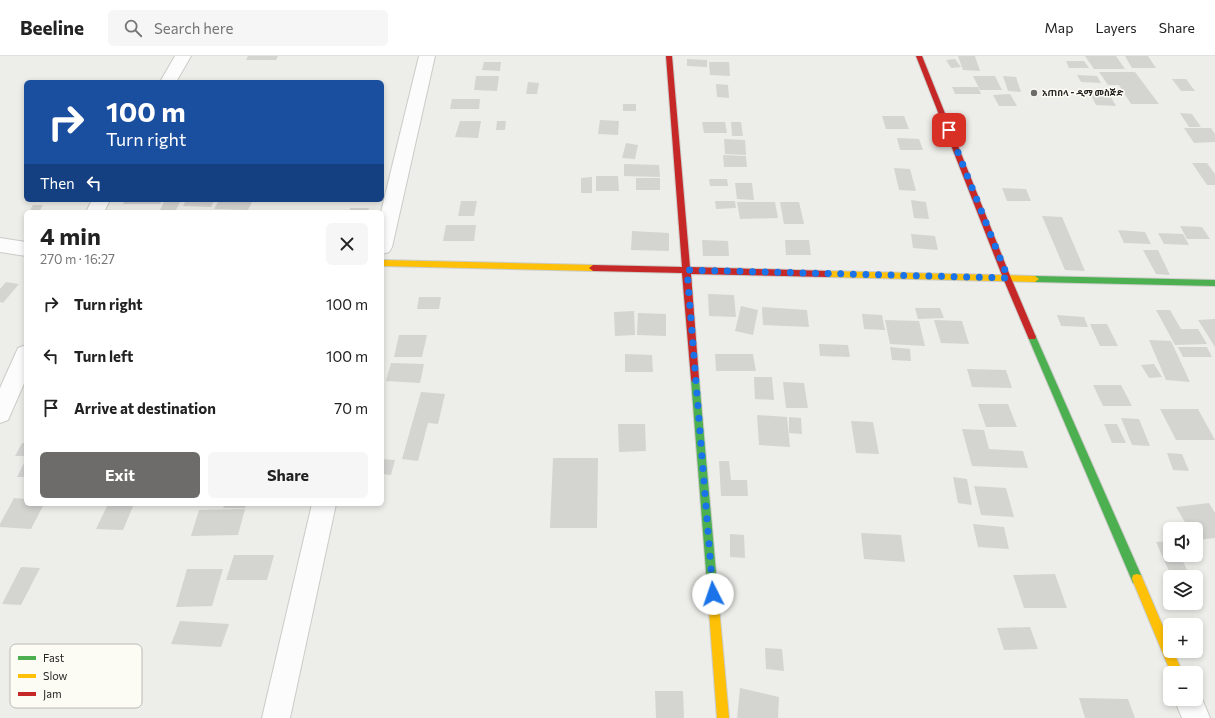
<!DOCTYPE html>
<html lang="en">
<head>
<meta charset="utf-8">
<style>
  :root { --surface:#fff; --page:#f6f6f6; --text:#222; --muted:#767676; --line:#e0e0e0; --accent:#6d6c6a }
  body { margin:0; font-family:Commissioner,"Noto Sans Ethiopic",sans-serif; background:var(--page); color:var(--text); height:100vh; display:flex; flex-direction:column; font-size:15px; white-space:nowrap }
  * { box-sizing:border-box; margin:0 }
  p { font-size:13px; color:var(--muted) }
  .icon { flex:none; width:22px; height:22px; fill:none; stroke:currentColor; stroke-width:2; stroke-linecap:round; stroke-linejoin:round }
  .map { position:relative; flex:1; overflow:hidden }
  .side { position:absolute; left:24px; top:154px; width:360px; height:296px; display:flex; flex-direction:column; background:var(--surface); border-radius:6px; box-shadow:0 2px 6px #0003 }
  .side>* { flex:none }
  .banner { position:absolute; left:24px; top:24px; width:360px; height:122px; border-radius:6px; box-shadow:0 2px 6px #0003; background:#1a4fa0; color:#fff; overflow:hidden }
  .buttons { position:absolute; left:1163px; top:466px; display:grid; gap:8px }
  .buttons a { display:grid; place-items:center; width:40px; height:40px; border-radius:6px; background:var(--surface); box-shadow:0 2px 6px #0003; font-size:20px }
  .pin { position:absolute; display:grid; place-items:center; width:34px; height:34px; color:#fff; margin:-17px; border-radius:8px; box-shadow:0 2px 6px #0006 }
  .me { position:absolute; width:44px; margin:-22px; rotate:356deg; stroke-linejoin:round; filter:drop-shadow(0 0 3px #0008) }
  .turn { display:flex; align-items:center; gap:14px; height:84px; padding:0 16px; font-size:18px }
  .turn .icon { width:52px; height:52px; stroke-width:2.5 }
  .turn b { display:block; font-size:28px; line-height:34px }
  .then { display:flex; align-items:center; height:38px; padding:0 16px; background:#0003; gap:8px; font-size:15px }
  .round { display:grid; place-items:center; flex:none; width:42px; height:42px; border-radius:6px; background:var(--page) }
  .headline { display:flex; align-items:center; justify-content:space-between; height:68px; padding:0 16px }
  h1 { font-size:24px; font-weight:700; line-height:30px }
  .button { display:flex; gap:8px; margin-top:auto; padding:8px 16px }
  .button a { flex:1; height:46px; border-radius:6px; background:var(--accent); color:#fff; font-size:16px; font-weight:700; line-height:46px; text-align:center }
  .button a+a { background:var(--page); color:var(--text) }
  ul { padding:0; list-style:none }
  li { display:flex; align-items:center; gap:12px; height:52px; padding:0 16px }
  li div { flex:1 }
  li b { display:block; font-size:15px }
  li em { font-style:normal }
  header { display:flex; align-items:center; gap:24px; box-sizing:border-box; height:56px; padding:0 20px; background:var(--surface); border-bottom:1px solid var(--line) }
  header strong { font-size:19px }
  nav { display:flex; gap:22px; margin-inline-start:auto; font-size:14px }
  .search { width:280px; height:36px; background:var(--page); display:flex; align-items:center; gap:10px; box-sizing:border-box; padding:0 14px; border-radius:6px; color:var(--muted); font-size:15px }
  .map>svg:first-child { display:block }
  .building { fill:#d4d4d1 }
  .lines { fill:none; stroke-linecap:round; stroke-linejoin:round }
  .street-casing { stroke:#cbcbc8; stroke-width:2 }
  .fast-casing { stroke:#cbcbc8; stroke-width:2 }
  .slow-casing { stroke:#cbcbc8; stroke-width:2 }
  .jam-casing { stroke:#cbcbc8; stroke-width:2 }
  .street { fill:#fcfcfc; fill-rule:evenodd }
  .fast { fill:#4caf50; fill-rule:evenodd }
  .slow { fill:#ffc107; fill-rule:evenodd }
  .jam { fill:#c62828; fill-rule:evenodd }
  .route { stroke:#1a73e8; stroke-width:7; stroke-dasharray:0 12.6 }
  .poi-dot { fill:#6d6c6a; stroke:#fcfbf4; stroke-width:1.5 }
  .labels { text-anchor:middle; stroke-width:3; stroke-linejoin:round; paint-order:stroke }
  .far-poi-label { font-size:9px; font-weight:bold; fill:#282725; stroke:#fcfbf4; text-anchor:start }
  .key { fill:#fcfbf4; stroke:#bcbbb6; stroke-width:1 }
  .key-label { font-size:11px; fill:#282725 }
</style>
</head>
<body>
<header>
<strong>Beeline</strong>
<div class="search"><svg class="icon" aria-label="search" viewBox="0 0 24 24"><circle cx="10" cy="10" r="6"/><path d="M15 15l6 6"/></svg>Search here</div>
<nav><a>Map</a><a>Layers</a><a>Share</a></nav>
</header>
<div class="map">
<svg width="1215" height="662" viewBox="0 0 1215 662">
  <rect width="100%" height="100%" fill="#edede9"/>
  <path class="building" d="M248,0H278L276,4H246Z
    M958,0H975L980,15L963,14Z
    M1085,0H1116L1125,13H1094Z
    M1125,0H1148L1156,12H1132Z
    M687,3L707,4V11L687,10Z
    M955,3L961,11L951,12L946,4Z
    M1066,5H1084L1089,12H1069Z
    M484,6H501L500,15L482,14Z
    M709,6H729L730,20L710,19Z
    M1099,16H1135L1159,48H1131L1119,29H1108Z
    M1077,19L1097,20L1101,27L1081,26Z
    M476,20H499L497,35L474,34Z
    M973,20H995L1002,34H980Z
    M1003,20L1016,21L1021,36L1008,35Z
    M1172,23H1186L1195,35H1181Z
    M528,26L539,27L537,38H526Z
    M716,28L728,29L729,42L717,41Z
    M952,31H978L981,38H955Z
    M1089,35L1108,36L1116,50L1096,49Z
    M1010,38L1017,50H999L993,39Z
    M452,43H480L479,53H450Z
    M623,48H636V55H623Z
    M1180,57L1192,58L1201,71H1189Z
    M882,60H904L909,73H886Z
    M600,64L619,65L618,79L598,78Z
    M460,65H481L478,82L455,81Z
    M497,65H506L505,74H496Z
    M702,66H725L727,77H704Z
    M731,66H741L743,80H732Z
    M1184,72H1211L1215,78V86L1194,87Z
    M897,82L919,83L923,94H900Z
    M724,83L745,84L746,99L725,98Z
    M626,87L638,89L635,103L622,102Z
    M723,99L746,100L747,111H724Z
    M1192,107H1207L1215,118V129H1207Z
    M624,108L659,109L660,121L624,120Z
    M894,112L910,113L916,135L899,134Z
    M596,120H618L619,135H596Z
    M592,121V137H581V122Z
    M636,122H660V134H636Z
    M709,123H727L728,130H710Z
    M735,127H752L754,144L737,143Z
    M1002,132L1026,133L1031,145H1007Z
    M125,144H162L160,148H123Z
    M165,144H181L175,156H159Z
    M186,144H214L211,151L183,150Z
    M219,144H253L248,154L214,153Z
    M911,144L926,146L929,163L914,162Z
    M461,145H477L474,160H458Z
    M715,145H735L736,152L716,153Z
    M737,146H775L778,162L740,163Z
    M780,146H799L804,168H784Z
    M33,149H43L39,156H29Z
    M350,152H369L368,156H349Z
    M1042,160L1062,161L1085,215L1065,214Z
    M446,169H476L474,185H443Z
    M1180,170L1202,171L1210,183H1187Z
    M1118,174L1145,176L1151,188L1124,187Z
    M632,175L669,177V195L631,194Z
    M1158,177L1183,178L1189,189L1164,188Z
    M911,178L935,180L938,194L913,192Z
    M702,184L728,185L729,200H703Z
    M785,184H809L811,199H786Z
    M1143,194H1158L1170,219L1156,218Z
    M6,226L19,228L3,247L0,246V233Z
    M708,238L734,239L736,261L709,260Z
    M419,241H441L439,253H417Z
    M741,250L758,254L753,279L735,275Z
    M762,251L807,254L809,271L763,269Z
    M915,252H940L944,262L918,263Z
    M1156,254H1170L1181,273H1198L1207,288L1175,289Z
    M634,255L635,279L615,280L614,256Z
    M638,257L666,258V280L637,279Z
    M862,258L882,259L885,274L864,273Z
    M1057,259L1084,261L1088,271L1061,270Z
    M1215,263V291L1198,264Z
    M885,264L919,265L925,290L890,288Z
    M934,264L962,265L969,288L941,287Z
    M1090,268H1107L1118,290H1100Z
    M399,279H427L422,301H394Z
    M1149,284L1171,285L1190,326L1166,324Z
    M819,288L848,289L850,301L820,300Z
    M890,291L910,293L911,305L892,304Z
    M1178,291H1207L1212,301H1183Z
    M625,298L652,299L653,316H625Z
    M715,298H753L756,315H716Z
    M391,307L424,308L420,327L386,325Z
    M1154,308L1162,321L1149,322L1141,309Z
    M967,313L1006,314L1012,332L972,331Z
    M754,321H772L774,344L755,343Z
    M783,326L804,327L808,352H786Z
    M1093,329H1121L1132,350H1103Z
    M421,336L445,338L438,368L428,367L418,405L402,403Z
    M978,348H1008L1017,371H986Z
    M1160,353H1198L1215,384H1176Z
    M757,359L787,361L790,391L759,389Z
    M789,361L801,362L802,378L789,377Z
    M1121,362L1139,363L1150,390L1132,389Z
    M851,365L873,366L879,398L856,397Z
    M618,368H645L646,395L619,396Z
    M1104,368H1117L1126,387H1112Z
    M962,373L984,374L989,393L1023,395L1028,412L972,410Z
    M22,387H26V400H15Z
    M1167,397L1182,398L1189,415L1173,414Z
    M553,402H598L597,472H550Z
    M26,403V421H17Z
    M382,403L395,404L391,419L382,418Z
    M719,405H729L731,424H747L748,440H721Z
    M953,421L967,423L972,449L958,447Z
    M974,430L1006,432L1014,461L981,459Z
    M14,442L26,443V448H44L31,473L0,471V468Z
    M1209,447L1215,457V482L1196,484V473H1189L1176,451Z
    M108,448H134L123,474L96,473Z
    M225,448H246L245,452H223Z
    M245,453L238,479L191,480L199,454Z
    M973,468L1004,471L1009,493L978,491Z
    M861,477L901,479L905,506L864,503Z
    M730,478L744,479L745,502L730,501Z
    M1170,485V499H1180L1187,514L1169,515L1156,486Z
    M234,499H274L267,524H226Z
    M21,511L40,512L21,549L2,548Z
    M187,513H223L212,550L176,551Z
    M1055,518L1067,552H1024L1013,519Z
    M180,565L229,568L221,591L171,588Z
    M1030,571L1038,593L1004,594L997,572Z
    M765,592L782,593L784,615L766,613Z
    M740,632L779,641L778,662H737Z
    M655,635H683L684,662H656Z
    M1079,642L1128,643L1135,662H1085Z"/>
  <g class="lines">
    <defs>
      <path id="street" d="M175,0H191L176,26H160Z
        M419,0H435L392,191L389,196L382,198L381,156Z
        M92,144H110L104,156H86Z
        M0,182L26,186V200L0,196Z
        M26,289V323L8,364L0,367V332L18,292Z
        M312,448H336L290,662H262Z
        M1196,632L1198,633L1210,662H1182L1174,643H1196Z"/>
      <path id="fast" d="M1035,220L1215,224V230L1035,226L1031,223Z
        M1032,277L1035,279L1036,281L1141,519L1142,523L1141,527L1137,528L1133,527L1028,281L1029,279Z
        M695,319L698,320L699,323L717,528L716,532L712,533L708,532L707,528L691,323L692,320Z"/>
      <path id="slow" d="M382,204L593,209L597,212L593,215L382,210Z
        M828,215L1035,220L1039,223L1035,226L828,221L824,218Z
        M1137,518L1141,519L1170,587V595H1173L1183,617H1171L1132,523L1133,519Z
        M712,523L716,524L717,528L729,662H717L707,528L708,524Z"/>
      <path id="jam" d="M666,0H672L690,211L828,215L832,218L828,221L691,218L699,323L698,326H692L691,323L682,217L593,215L589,212L593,209L682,211Z
        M916,0H922L1011,222L1036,281L1035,283H1029L1028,281L1003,222Z"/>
    </defs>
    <use href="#street" class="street-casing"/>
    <use href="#fast" class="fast-casing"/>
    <use href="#slow" class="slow-casing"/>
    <use href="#jam" class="jam-casing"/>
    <use href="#street" class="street"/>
    <use href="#fast" class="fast"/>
    <use href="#slow" class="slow"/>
    <use href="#jam" class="jam"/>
  </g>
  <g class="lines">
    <path class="route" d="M713,538L687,214L1008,222L949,74"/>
  </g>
  <circle class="poi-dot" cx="1034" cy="37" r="4"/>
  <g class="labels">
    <g class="far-poi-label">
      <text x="1042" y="40">አጠበላ - ዲማ መስጅድ</text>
    </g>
  </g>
  <rect x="10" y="588" width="132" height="64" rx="6" class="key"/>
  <rect x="18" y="600" width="18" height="4" fill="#4caf50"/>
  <rect x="18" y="618" width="18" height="4" fill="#ffc107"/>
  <rect x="18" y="636" width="18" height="4" fill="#c62828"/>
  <g class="key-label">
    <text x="43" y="606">Fast</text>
    <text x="43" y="624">Slow</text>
    <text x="43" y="642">Jam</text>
  </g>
</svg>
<div class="buttons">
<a><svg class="icon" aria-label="sound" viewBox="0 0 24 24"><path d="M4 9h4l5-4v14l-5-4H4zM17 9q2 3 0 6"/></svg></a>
<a><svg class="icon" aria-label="layers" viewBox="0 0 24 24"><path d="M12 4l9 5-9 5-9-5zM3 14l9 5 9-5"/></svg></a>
<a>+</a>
<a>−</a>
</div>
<div class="pin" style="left:949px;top:74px;background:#d93025"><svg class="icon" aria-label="arrive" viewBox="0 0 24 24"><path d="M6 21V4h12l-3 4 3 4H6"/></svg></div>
<svg class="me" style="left:713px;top:538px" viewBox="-20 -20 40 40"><circle r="19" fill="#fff"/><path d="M0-13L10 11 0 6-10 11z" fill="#1a73e8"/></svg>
<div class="banner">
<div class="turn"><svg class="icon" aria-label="right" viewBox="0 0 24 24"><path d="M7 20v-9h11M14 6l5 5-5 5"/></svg><div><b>100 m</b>Turn right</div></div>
<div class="then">Then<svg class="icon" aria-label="left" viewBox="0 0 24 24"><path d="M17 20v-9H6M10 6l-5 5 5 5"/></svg></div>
</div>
<section class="side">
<div class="headline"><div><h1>4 min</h1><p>270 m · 16:27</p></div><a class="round"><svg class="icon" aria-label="close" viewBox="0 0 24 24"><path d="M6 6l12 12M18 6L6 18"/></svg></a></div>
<ul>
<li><svg class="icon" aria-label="right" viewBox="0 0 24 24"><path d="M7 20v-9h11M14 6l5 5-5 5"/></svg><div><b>Turn right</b></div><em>100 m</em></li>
<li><svg class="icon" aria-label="left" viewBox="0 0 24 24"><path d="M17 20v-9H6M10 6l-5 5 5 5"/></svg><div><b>Turn left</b></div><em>100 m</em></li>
<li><svg class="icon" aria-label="arrive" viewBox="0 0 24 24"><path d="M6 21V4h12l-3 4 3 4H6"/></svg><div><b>Arrive at destination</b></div><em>70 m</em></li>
</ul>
<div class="button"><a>Exit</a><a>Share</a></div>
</section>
</div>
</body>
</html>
